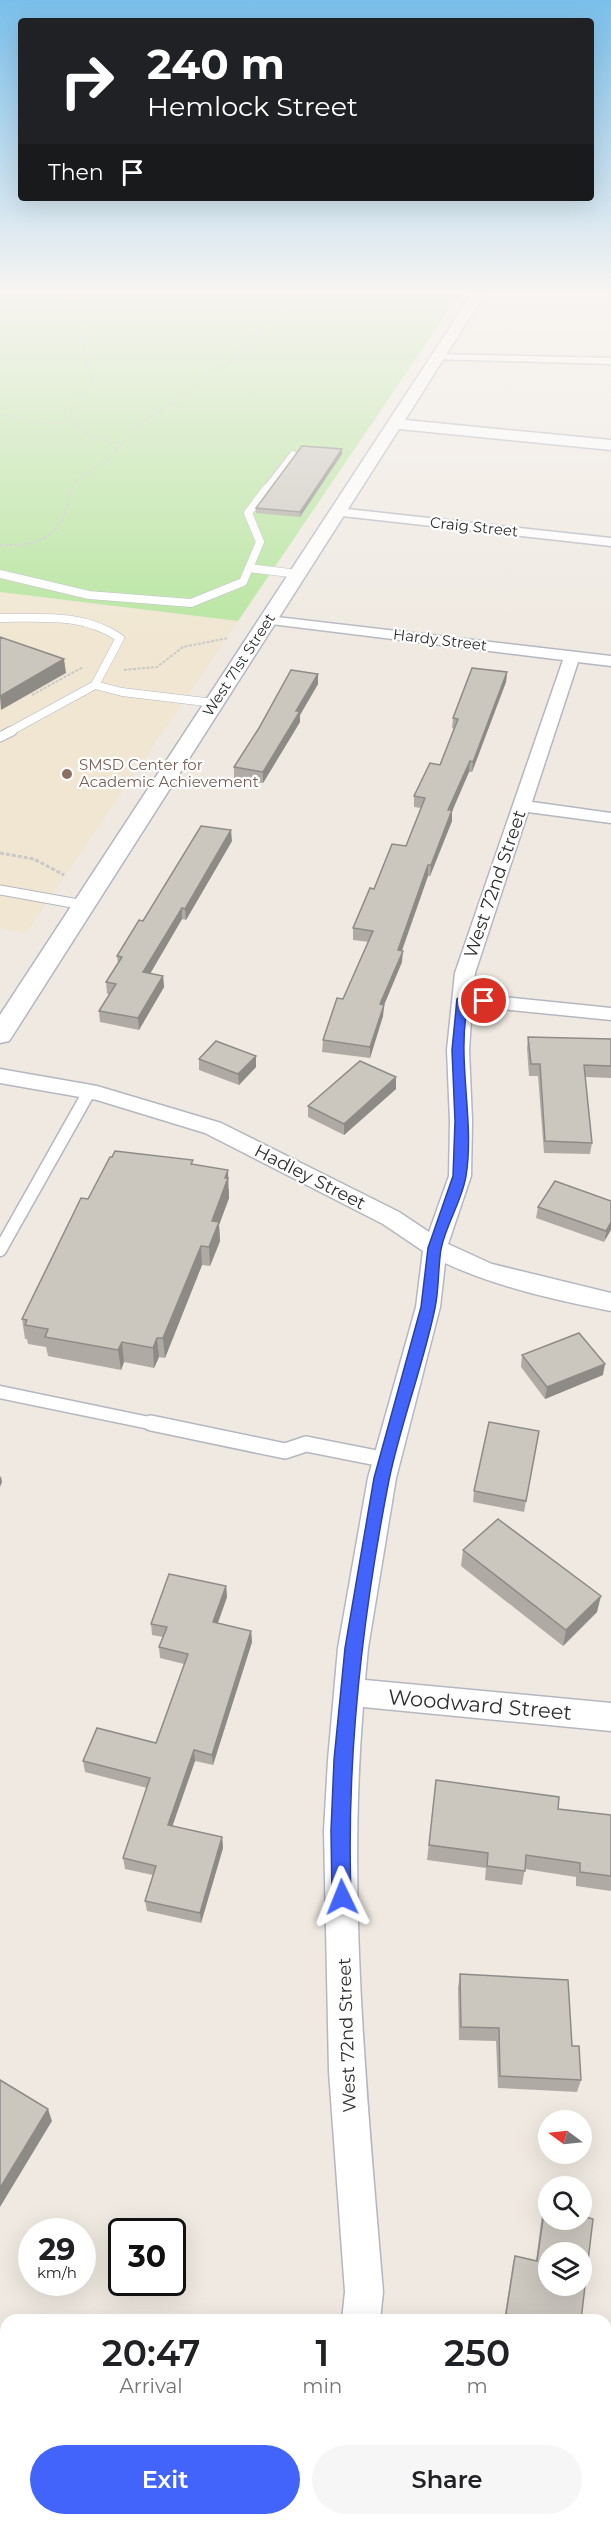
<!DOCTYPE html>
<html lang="en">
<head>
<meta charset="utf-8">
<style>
  :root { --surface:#fff; --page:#f6f6f6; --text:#202124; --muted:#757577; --accent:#4264fb }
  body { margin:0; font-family:Montserrat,sans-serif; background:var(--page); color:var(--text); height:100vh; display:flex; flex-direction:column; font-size:22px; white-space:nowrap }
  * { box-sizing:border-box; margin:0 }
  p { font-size:20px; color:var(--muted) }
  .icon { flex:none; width:33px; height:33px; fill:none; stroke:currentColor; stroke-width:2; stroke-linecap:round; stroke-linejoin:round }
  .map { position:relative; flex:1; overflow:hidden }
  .details { position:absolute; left:0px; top:2314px; width:612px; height:212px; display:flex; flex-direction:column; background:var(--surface); border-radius:18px 18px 0 0; box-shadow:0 6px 24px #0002 }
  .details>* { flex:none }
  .top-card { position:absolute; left:18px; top:18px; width:576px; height:183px; border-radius:6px; box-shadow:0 6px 24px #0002; background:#202124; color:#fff; overflow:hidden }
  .needle { width:39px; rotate:285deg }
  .buttons { position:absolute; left:538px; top:2110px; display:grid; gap:12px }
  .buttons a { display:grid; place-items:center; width:54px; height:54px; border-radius:50%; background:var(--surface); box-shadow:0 6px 24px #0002; font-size:30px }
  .speed { position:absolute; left:18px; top:2218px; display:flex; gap:12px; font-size:30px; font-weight:700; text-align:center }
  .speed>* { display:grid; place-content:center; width:78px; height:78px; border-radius:50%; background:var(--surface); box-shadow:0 6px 24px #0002; line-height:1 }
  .speed small { font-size:15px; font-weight:400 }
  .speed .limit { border:3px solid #111; border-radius:9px; background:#fff; color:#111 }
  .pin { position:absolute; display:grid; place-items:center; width:51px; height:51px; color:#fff; margin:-26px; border:3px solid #fff; border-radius:50%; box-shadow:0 2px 6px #0007 }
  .me { position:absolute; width:66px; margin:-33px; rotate:358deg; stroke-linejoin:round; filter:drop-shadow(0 0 4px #0008) }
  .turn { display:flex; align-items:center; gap:21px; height:126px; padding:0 30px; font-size:27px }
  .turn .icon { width:78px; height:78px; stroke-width:2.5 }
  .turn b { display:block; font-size:42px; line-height:51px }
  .then { display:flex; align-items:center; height:57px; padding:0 30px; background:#0003; gap:12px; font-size:22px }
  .eta { display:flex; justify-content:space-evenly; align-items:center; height:102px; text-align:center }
  .eta b { font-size:36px; font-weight:600; line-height:42px }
  .action { display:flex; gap:12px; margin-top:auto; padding:12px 30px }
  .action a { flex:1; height:69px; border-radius:36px; background:var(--accent); color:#fff; font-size:24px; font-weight:600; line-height:69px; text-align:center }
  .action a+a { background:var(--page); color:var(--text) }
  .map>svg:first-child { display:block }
  .education { fill:#f0e6d1 }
  .green { fill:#b6e59e }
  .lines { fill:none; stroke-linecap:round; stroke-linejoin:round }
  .service-far4-casing { stroke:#b4b7c1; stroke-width:8 }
  .service-far3-casing { stroke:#b4b7c1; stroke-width:9 }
  .service-far2-casing { stroke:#b4b7c1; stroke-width:11 }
  .service-far1-casing { stroke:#b4b7c1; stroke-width:15 }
  .service-casing { stroke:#b4b7c1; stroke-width:18 }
  .minor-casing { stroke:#b4b7c1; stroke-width:3 }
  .tertiary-casing { stroke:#b4b7c1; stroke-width:3 }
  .path-far2 { stroke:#c9c9c9; stroke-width:1.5; stroke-dasharray:2 1.5; stroke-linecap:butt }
  .path-far1 { stroke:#c9c9c9; stroke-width:2; stroke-dasharray:3 1.5; stroke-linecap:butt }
  .path { stroke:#c9c9c9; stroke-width:3; stroke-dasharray:4 2; stroke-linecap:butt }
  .service-far4 { stroke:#fff; stroke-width:6 }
  .service-far3 { stroke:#fff; stroke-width:8 }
  .service-far2 { stroke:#fff; stroke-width:9 }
  .service-far1 { stroke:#fff; stroke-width:12 }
  .service { stroke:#fff; stroke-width:15 }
  .minor { fill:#fff; fill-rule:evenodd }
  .tertiary { fill:#fff; fill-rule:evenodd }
  .wall { fill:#afaba4 }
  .shaded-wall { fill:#8e8b86 }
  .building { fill:#cbc7bf; stroke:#8e8b86; stroke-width:1.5; fill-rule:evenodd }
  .route { fill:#4264fb; stroke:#2b41a3; stroke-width:1.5 }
  .education-dot { fill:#8d6e63; stroke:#fff; stroke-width:2 }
  .labels { text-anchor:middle; stroke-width:4.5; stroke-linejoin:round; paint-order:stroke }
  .far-street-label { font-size:15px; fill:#2e2e2e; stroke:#fff }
  .far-education-label { font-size:15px; fill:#785e54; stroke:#fff; text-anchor:start }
  .street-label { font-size:18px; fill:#2e2e2e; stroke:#fff }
  .near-street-label { font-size:21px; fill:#2e2e2e; stroke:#fff }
</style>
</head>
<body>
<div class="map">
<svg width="611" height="2525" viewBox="0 0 611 2525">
  <rect width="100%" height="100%" fill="#efe9e1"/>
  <path class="education" d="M0,592L238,621L26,933L0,928Z"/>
  <path class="green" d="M0,295H459L238,621L0,592Z"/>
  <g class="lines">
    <defs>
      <path id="service-far4" d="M266,489L293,454"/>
      <path id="service-far3" d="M249,568L298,574
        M0,574L89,595L191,603L243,582L260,542L248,513L267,488
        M0,618C42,618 83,613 120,638L95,685
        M9,732L95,685L122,692L214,703"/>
      <path id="service-far2" d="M0,737L12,731
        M0,890L84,905"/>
      <path id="service-far1" d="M0,1250L89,1092
        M0,1392L159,1425"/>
      <path id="service" d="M151,1423L285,1451L306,1444L387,1460"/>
      <path id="minor" d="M438,354L611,358V364L434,359V355Z
        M338,508L611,538V546L333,515L331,512L333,509Z
        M268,616L611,656V666L578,662L532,802L611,813V823L528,812L475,973L473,994L611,1008V1020L472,1006L469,1050L472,1121L471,1176L448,1244L492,1264L611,1293V1311C555,1300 497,1287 445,1263L440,1307L396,1478L368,1648L365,1680L611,1703V1731L363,1707C347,1901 367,2098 383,2292L380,2320H342L345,2292L329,2072L324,1831L328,1760L338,1648L368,1478L416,1307L423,1251L383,1224L205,1133L97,1100L0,1083V1069L97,1086L221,1123L399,1212L429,1232L449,1176L450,1121L447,1050L455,973L563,660L263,623L261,620L263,617Z
        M313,2520H355V2525H313Z
        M406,2520H448V2525H406Z"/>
      <path id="tertiary" d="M471,295H484L405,420L611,440V450L399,429L13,1035L9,1041L0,1043V1015Z"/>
    </defs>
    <use href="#service-far4" class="service-far4-casing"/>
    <use href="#service-far3" class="service-far3-casing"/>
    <use href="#service-far2" class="service-far2-casing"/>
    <use href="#service-far1" class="service-far1-casing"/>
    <use href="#service" class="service-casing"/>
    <use href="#minor" class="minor-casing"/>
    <use href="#tertiary" class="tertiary-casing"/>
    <path class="path-far2" d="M63,295C83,310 81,330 84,353C85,363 90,372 93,381L72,409L71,421L91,437L121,445
      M0,414L43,424L71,421
      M71,489L75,482L110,458L136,426L187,394L208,373L235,359L245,344L277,312L300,295"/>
    <path class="path-far1" d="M0,545C29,546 55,542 66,510C69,502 67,496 72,488
      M124,670L157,667L183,647L228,638
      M32,695L83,667"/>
    <path class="path" d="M0,853L34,859L64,875"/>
    <use href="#service-far4" class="service-far4"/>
    <use href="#service-far3" class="service-far3"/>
    <use href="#service-far2" class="service-far2"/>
    <use href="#service-far1" class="service-far1"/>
    <use href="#service" class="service"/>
    <use href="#minor" class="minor"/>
    <use href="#tertiary" class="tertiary"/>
  </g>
  <path class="wall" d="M342,449V454L300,517L256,513V508Z
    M507,672L506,682L472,772H469L452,810V821L430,876H428L402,951V962L384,1005L383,1016L370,1058L322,1052L323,1040L343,999L369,942L353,940V928L374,889L406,846L421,808L414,807V796L440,765L454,729L452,728L453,718Z
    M318,674V684L300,715V722L263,783L234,778V767Z
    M232,841L186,920L182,919L150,974L163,976L164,987L139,1030L100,1022L99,1011L110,994H107L106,982L118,964L117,956L143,921Z
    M528,1037L611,1039V1078L585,1077L592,1143L590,1154L544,1153L538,1076H529L527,1048Z
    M256,1056V1067L239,1085L199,1070V1059Z
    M396,1077V1089L344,1135L308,1117V1106Z
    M193,1165L229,1190V1198L219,1225L220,1241L210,1266L202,1265L165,1358L159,1357L154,1368L124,1362L121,1370L48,1356L46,1347L28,1344L27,1339H25L22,1319L88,1199Z
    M611,1201L604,1242L536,1218L538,1207Z
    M522,1355L603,1375L545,1399L521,1367Z
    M537,1443L524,1512L473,1502L474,1491Z
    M463,1550L597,1612L563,1646L461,1566Z
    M226,1586L227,1597L218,1623L251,1631L252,1642L213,1765L195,1761L172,1826L222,1837L223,1848L201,1923L147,1911L145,1901L153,1875L125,1869L123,1858L147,1788L85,1772L83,1761L156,1743L184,1664L160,1658L159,1647L163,1637L152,1635L151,1624Z
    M436,1780L558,1809L611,1815V1891L576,1886V1877L525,1869L522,1885L485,1880L486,1868L427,1860Z
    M460,1974L572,2046L581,2080L577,2092L498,2088L496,2041L459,2040L458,1988Z
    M545,2206L581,2320H504L513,2263L515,2256L536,2261L542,2214Z"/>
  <path class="shaded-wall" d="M342,449V454L300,517V512Z
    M64,659L66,673L1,710L0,696Z
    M507,672L506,682L472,772L473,762Z
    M318,674V684L300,715V722L263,783V772L296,711Z
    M470,761L469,772L448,821V810Z
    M452,810V821L430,876L431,865Z
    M231,830L232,841L186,920L185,909Z
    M428,865V876L398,961V950Z
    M182,908V919L144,984L143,972Z
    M403,951L402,962L384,1005L383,1016L370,1058V1047L380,1004Z
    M163,976L164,987L139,1030L138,1018Z
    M256,1056V1067L239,1085L238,1074Z
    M396,1077V1089L344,1135V1124Z
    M228,1170L229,1198L219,1225L220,1241L210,1266L209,1247L212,1221L225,1178Z
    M611,1222V1230L604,1242L606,1231Z
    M201,1246L202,1265L165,1358L163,1338Z
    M157,1338L159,1357L154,1368L153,1348Z
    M122,1342L124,1362L121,1370L118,1350Z
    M605,1364L603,1375L545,1399L547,1387Z
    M1,1476L2,1482L0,1487V1478Z
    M226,1586L227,1597L214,1633L213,1622Z
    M601,1596L597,1612L563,1646L566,1630Z
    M251,1631L252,1642L213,1765L212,1755Z
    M194,1750L195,1761L169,1836L168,1825Z
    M222,1837L223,1848L201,1923L200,1913Z
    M48,2109L52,2121L0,2207V2188Z"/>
  <path class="building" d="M302,446L342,449L300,512L256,508Z
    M0,637L64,659L0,696Z
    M472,668L507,672L473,762L470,761L448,810H452L431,865H428L398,950L403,951L380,1004L384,1005L370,1047L323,1040L337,998L343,999L373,931L353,928L370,888L374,889L392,844L406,846L425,798L414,796L430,763L440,765L458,719L453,718Z
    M291,670L318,674L296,711H300L263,772L234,767L259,728Z
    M201,826L231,830L185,909L182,908L143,972L163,976L138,1018L99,1011L116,984L106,982L122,957L117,956L139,920L143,921Z
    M528,1037L611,1039V1066L584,1065L592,1143L545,1141L540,1064H531Z
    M216,1041L256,1056L238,1074L199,1059Z
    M360,1061L396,1077L344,1124L308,1106Z
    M115,1151L193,1160L191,1164L228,1170L225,1178H228L212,1221L219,1222L209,1247L201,1246L163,1338H157L153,1348L122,1342L118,1350L45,1337L48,1329L25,1325L27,1320L22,1319L81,1198L88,1199L110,1157H112Z
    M555,1181L611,1201V1222L606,1231L538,1207Z
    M579,1333L605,1364L547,1387L522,1355Z
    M489,1422L539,1431L526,1501L474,1491Z
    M498,1519L601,1596L566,1630L463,1550Z
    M169,1574L226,1586L213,1622L251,1631L212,1755L194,1750L168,1825L222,1837L200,1913L145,1901L156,1866L123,1858L150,1778L83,1761L97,1728L156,1743L188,1654L159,1647L167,1627L151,1624Z
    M436,1780L559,1797L558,1809L611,1815V1876L580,1872V1863L526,1855L525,1871L487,1866L488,1853L429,1845Z
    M460,1974L568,1980L572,2046H579L581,2080L500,2076L499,2028L461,2027Z
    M0,2080L48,2109L0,2188Z
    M545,2206L549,2207V2220H582V2216L593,2219L581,2320H528L506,2314L515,2256L537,2261ZM549,2253H582V2286H549Z"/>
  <linearGradient id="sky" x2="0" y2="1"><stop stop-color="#7abfeb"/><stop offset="0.45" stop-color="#f8f5f2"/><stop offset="1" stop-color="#f8f5f2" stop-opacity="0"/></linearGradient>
  <rect width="611" height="649" fill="url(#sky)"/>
  <path class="route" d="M463,995L484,998L490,1001L484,1005L468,1003C456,1060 475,1119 466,1176C462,1201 446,1224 441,1249C438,1268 439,1289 435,1308C423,1366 401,1422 389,1480C362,1618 346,1757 351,1897L348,1903L342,1906L335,1903L332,1897L331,1831L334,1760L345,1648L374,1478L421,1307L428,1248L453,1176L455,1121L452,1050L457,999Z"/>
  <circle class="education-dot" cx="67" cy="774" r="6"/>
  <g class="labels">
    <g class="far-street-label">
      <text transform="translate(474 527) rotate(6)" y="5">Craig Street</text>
      <text transform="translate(440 640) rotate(7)" y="5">Hardy Street</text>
      <text transform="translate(239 665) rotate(-57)" y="5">West 71st Street</text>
    </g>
    <g class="far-education-label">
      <text x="79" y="770">SMSD Center for<tspan x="79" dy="17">Academic Achievement</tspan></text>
    </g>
    <g class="street-label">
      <text transform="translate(495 884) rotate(-71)" y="6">West 72nd Street</text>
      <text transform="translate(310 1177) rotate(27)" y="6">Hadley Street</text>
      <text transform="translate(347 2035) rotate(-92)" y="6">West 72nd Street</text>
    </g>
    <g class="near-street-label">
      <text transform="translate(480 1705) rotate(5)" y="7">Woodward Street</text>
    </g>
  </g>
</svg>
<div class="buttons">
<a><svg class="needle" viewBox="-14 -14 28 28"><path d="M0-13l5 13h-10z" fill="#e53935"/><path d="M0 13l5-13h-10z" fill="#757577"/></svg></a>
<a><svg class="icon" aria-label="search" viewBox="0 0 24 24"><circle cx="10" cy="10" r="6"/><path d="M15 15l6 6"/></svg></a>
<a><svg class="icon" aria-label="layers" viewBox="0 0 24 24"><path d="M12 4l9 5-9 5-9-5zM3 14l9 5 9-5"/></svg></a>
</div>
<div class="speed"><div>29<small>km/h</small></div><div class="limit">30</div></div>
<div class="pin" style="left:484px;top:1001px;background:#d93025"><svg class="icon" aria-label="arrive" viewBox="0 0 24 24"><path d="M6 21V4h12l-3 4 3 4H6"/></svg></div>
<svg class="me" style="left:342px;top:1897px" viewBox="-20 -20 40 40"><path d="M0-17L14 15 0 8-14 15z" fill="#4264fb" stroke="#fff" stroke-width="4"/></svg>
<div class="top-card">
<div class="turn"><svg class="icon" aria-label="right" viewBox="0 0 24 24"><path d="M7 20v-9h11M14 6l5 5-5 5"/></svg><div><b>240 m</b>Hemlock Street</div></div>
<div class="then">Then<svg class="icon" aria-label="arrive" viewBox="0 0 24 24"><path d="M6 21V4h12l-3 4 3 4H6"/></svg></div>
</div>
<section class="details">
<div class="eta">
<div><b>20:47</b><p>Arrival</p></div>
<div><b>1</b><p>min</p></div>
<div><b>250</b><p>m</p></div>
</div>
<div class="action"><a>Exit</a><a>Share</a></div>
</section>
</div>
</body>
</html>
